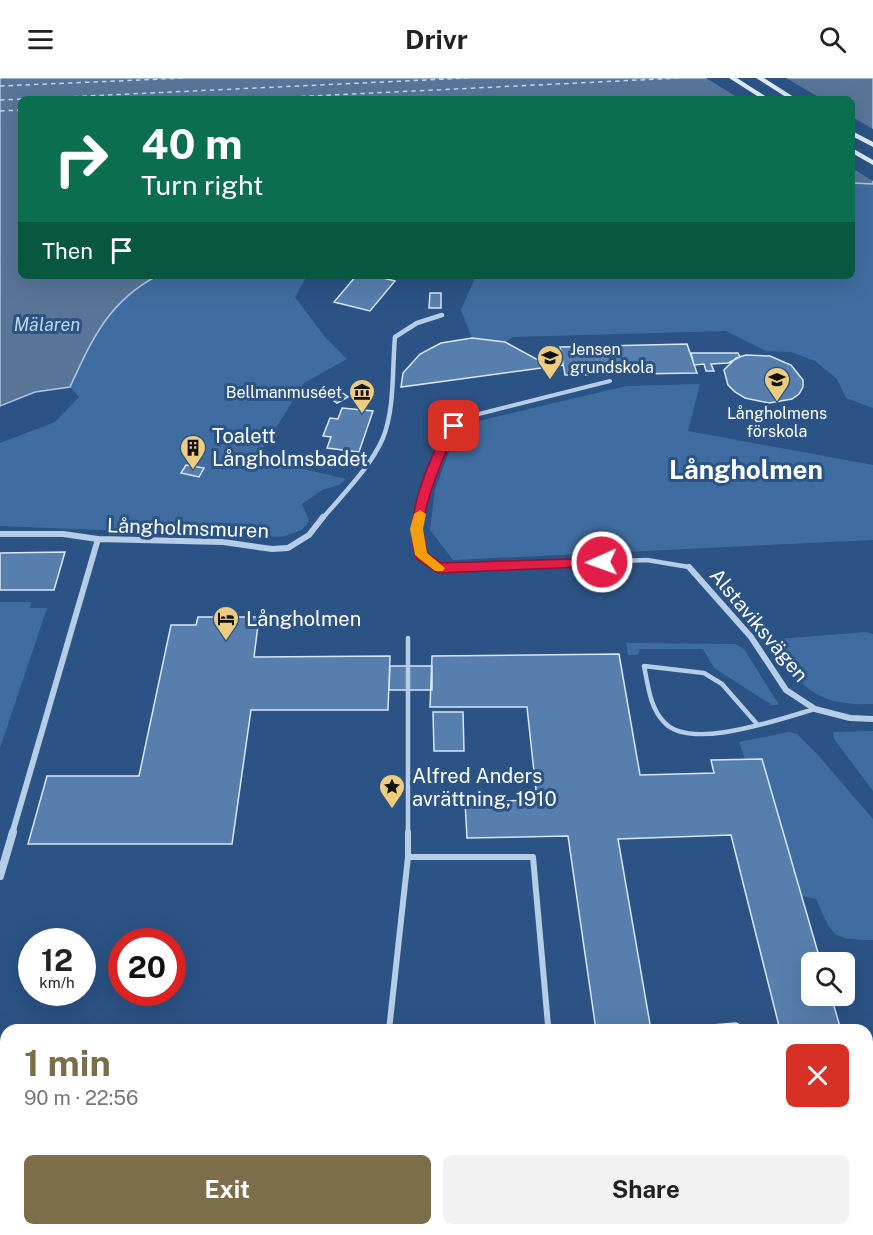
<!DOCTYPE html>
<html lang="en">
<head>
<meta charset="utf-8">
<style>
  :root { --surface:#fff; --page:#f2f2f2; --text:#222; --muted:#767676; --accent:#7d6e4b }
  body { margin:0; font-family:"Public Sans",sans-serif; background:var(--page); color:var(--text); height:100vh; display:flex; flex-direction:column; font-size:22px; white-space:nowrap }
  * { box-sizing:border-box; margin:0 }
  p { font-size:20px; color:var(--muted) }
  .icon { flex:none; width:33px; height:33px; fill:none; stroke:currentColor; stroke-width:2; stroke-linecap:round; stroke-linejoin:round }
  .map { position:relative; flex:1; overflow:hidden }
  .sheet { position:absolute; left:0px; top:946px; width:873px; height:212px; display:flex; flex-direction:column; background:var(--surface); border-radius:18px 18px 0 0; box-shadow:0 6px 24px #0002 }
  .sheet>* { flex:none }
  .banner { position:absolute; left:18px; top:18px; width:837px; height:183px; border-radius:9px; box-shadow:0 6px 24px #0002; background:#0b6e4f; color:#fff; overflow:hidden }
  .fabs { position:absolute; left:801px; top:874px; display:grid; gap:12px }
  .fabs a { display:grid; place-items:center; width:54px; height:54px; border-radius:9px; background:var(--surface); box-shadow:0 6px 24px #0002; font-size:30px }
  .speed { position:absolute; left:18px; top:850px; display:flex; gap:12px; font-size:30px; font-weight:700; text-align:center }
  .speed>* { display:grid; place-content:center; width:78px; height:78px; border-radius:50%; background:var(--surface); box-shadow:0 6px 24px #0002; line-height:1 }
  .speed small { font-size:15px; font-weight:400 }
  .speed .limit { border:9px solid #d22; background:#fff; color:#111 }
  .pin { position:absolute; display:grid; place-items:center; width:51px; height:51px; color:#fff; margin:-26px; border-radius:12px; box-shadow:0 3px 9px #0006 }
  .me { position:absolute; width:66px; margin:-33px; rotate:268deg; stroke-linejoin:round; filter:drop-shadow(0 0 4px #0008) }
  .turn { display:flex; align-items:center; gap:21px; height:126px; padding:0 24px; font-size:27px }
  .turn .icon { width:78px; height:78px; stroke-width:2.5 }
  .turn b { display:block; font-size:42px; line-height:51px }
  .then { display:flex; align-items:center; height:57px; padding:0 24px; background:#0003; gap:12px; font-size:22px }
  .round { display:grid; place-items:center; flex:none; width:63px; height:63px; border-radius:9px; background:var(--page) }
  .headline { display:flex; align-items:center; justify-content:space-between; height:102px; padding:0 24px }
  h1 { font-size:36px; font-weight:700; line-height:45px; color:var(--accent) }
  .action { display:flex; gap:12px; margin-top:auto; padding:12px 24px }
  .action a { flex:1; height:69px; border-radius:9px; background:var(--accent); color:#fff; font-size:24px; font-weight:700; line-height:69px; text-align:center }
  .action a+a { background:var(--page); color:var(--text) }
  header { display:flex; justify-content:space-between; align-items:center; height:78px; padding:0 24px; background:var(--surface); font-size:27px; font-weight:700 }
  .map>svg:first-child { display:block }
  .green { fill:#406da1 }
  .water { fill:#597598; stroke:#abc7e7; stroke-width:1.5 }
  .pier { fill:#2b5385 }
  .lines { fill:none; stroke-linecap:round; stroke-linejoin:round }
  .ferry { stroke:#c2d7ee; stroke-width:1.5; stroke-dasharray:4.5 4; stroke-linecap:butt }
  .building { fill:#577fae; stroke:#d9e6f6; stroke-width:1.5 }
  .service-far2 { stroke:#b6cde7; stroke-width:4 }
  .service-far1 { stroke:#b6cde7; stroke-width:4.5 }
  .service { stroke:#b6cde7; stroke-width:6 }
  .minor-far2 { stroke:#b6cde7; stroke-width:4.5 }
  .minor-far1 { stroke:#b6cde7; stroke-width:6 }
  .minor { stroke:#b6cde7; stroke-width:8 }
  .secondary { fill:#dfeaf7; fill-rule:evenodd }
  .route { fill:#e11d48; stroke:#92132f; stroke-width:1.5 }
  .slow { fill:#f59e0b }
  .labels { text-anchor:middle; stroke-width:6; stroke-linejoin:round; paint-order:stroke }
  .far-poi-label { font-size:16px; fill:#fff; stroke:#2b5385; text-anchor:start }
  .far-water-label { font-size:18px; font-style:italic; fill:#c2d7ee; stroke:#2b5385 }
  .poi-label { font-size:20px; fill:#fff; stroke:#2b5385; text-anchor:start }
  .street-label { font-size:20px; fill:#fff; stroke:#2b5385 }
  .district-label { font-size:26px; font-weight:bold; fill:#fff; stroke:#2b5385 }
</style>
</head>
<body>
<header><svg class="icon" aria-label="menu" viewBox="0 0 24 24"><path d="M4 6h16M4 12h16M4 18h16"/></svg>Drivr<svg class="icon" aria-label="search" viewBox="0 0 24 24"><circle cx="10" cy="10" r="6"/><path d="M15 15l6 6"/></svg></header>
<div class="map">
<svg width="873" height="1157" viewBox="0 0 873 1157">
  <rect width="100%" height="100%" fill="#2b5385"/>
  <path class="green" d="M852,105L873,106V330L846,320L837,301L815,283L791,274L766,273L726,253L513,259L505,264L472,260L461,232L476,198H852Z
    M157,198H307L295,219L325,259L347,281L304,305L257,380L346,401L339,407L322,412L302,426L309,443L302,452L282,459L0,448V365L55,344L79,319L70,309C92,261 109,223 157,198Z
    M700,306L688,353L873,387V462L453,482L430,452L435,412L457,351L470,345L626,308Z
    M0,524H31L30,530H47L0,670Z
    M867,554L873,556V626C817,628 802,611 773,567L778,561Z
    M626,565L735,566L744,571L779,627H772L714,590L703,571H640L638,577H628Z
    M873,653V713L834,661L833,654Z
    M789,654L797,656L817,676L873,741V862C831,862 833,858 816,821L802,818L762,681H745L739,664Z"/>
  <path class="water" d="M0,0H873V106L852,105V21H21V198H157C109,223 92,261 70,309L35,314L0,328Z"/>
  <path class="pier" d="M706,0H786L822,21H740Z
    M852,39L873,51V103L852,90Z"/>
  <g class="lines">
    <path class="ferry" d="M0,8L186,0
      M23,21L468,0
      M250,21L680,0
      M0,22L21,21
      M0,33L21,32"/>
  </g>
  <path class="building" d="M356,198H375L395,203L370,233L334,224Z
    M430,215H441V230H429Z
    M472,260L505,264L538,282L562,279L563,287L401,309L403,295L420,276L441,265Z
    M687,266L697,295L565,297L560,269Z
    M691,275H738L740,279L728,285L711,286L714,293H706L704,286L694,287Z
    M746,277L770,278L791,287L803,302V309L799,316L792,321L769,325L745,320L735,314L728,307L724,292L736,280Z
    M336,310L348,319L337,325L325,316Z
    M342,330L373,333L359,374L327,370L331,359L323,358L330,340L338,341Z
    M186,387L204,390L199,399L181,395Z
    M65,474L54,512H0V475Z
    M198,539H259L254,579L390,578L388,632H251L232,766H28L47,698H139L171,547H196Z
    M619,576L640,697L714,695L711,682L762,681L821,885H812V918H831L841,952H780L731,757L618,761L651,952H596L568,758L467,760L465,724L537,722L527,629H430L432,578Z
    M390,588H432V612H389Z
    M433,634H463L464,673H434Z
    M736,945L749,952H680L687,949Z"/>
  <g class="lines">
    <path class="service-far2" d="M419,441C427,405 437,362 467,339L610,303"/>
    <path class="service-far1" d="M420,439L417,451L421,477L438,490L647,482L689,489
      M408,560V756
      M757,646L722,606L704,595L644,588C648,607 650,630 664,644C690,674 782,640 815,631"/>
    <path class="service" d="M408,779H533L548,947
      M389,952L408,779V754
      M364,1157L365,1152"/>
    <path class="minor-far2" d="M322,441C343,416 370,390 383,360C395,330 392,291 395,259L417,245L442,237"/>
    <path class="minor-far1" d="M0,456H63L98,461L223,464L272,471L288,470L309,457L323,439
      M689,489L751,559L786,612L815,631L850,640L873,641
      M12,756L98,461"/>
    <path class="minor" d="M0,798L13,754"/>
    <path class="secondary" d="M729,0H737L770,21H762Z
      M756,0H764L797,21H789Z
      M852,53L873,64V69L852,58Z
      M852,70L873,82V87L852,75Z"/>
  </g>
  <path class="route" d="M454,345L459,348C446,370 423,426 423,452C423,459 426,468 427,475L441,485L602,480L609,484L607,488L438,495L417,481C400,445 430,377 450,346Z"/>
  <path class="slow" d="M420,432L426,436L423,451L427,475L445,490L443,493H435L415,477L410,451L414,436Z"/>
  <defs>
    <symbol id="school-pin" viewBox="-11 -11 22 30"><path d="M0 17L-7.5 6A9.5 9.5 0 1 1 7.5 6Z" fill="#edcc7e" stroke="#2b5385"/><path d="M0-5L7-2L0 1L-7-2ZM-4 1L0 2.5L4 1V4Q0 6-4 4Z" fill="#111"/></symbol>
    <symbol id="museum-pin" viewBox="-11 -11 22 30"><path d="M0 17L-7.5 6A9.5 9.5 0 1 1 7.5 6Z" fill="#edcc7e" stroke="#2b5385"/><path d="M0-6L6-3V-2H-6V-3ZM-5-1h2V3h-2ZM-1-1h2V3h-2ZM3-1h2V3H3ZM-6 4H6V6H-6Z" fill="#111"/></symbol>
    <symbol id="building-pin" viewBox="-11 -11 22 30"><path d="M0 17L-7.5 6A9.5 9.5 0 1 1 7.5 6Z" fill="#edcc7e" stroke="#2b5385"/><path d="M-4-6H4V6H1V3H-1V6H-4ZM-2.5-4.3h1.7v1.8h-1.7ZM.8-4.3h1.7v1.8H.8ZM-2.5-1h1.7V.8h-1.7ZM.8-1h1.7V.8H.8Z" fill="#111"/></symbol>
    <symbol id="hotel-pin" viewBox="-11 -11 22 30"><path d="M0 17L-7.5 6A9.5 9.5 0 1 1 7.5 6Z" fill="#edcc7e" stroke="#2b5385"/><path d="M-6-4.5h1.5V1H6V5H4.5V3h-9V5H-6ZM-4 0a1.8 1.8 0 1 1 3.6 0ZM.5 0V-2.5h3Q6-2.5 6 0Z" fill="#111"/></symbol>
    <symbol id="sight-pin" viewBox="-11 -11 22 30"><path d="M0 17L-7.5 6A9.5 9.5 0 1 1 7.5 6Z" fill="#edcc7e" stroke="#2b5385"/><path d="M0-6L1.8-2.2L6-1.7L2.9 1.2L3.7 5.4L0 3.3L-3.7 5.4L-2.9 1.2L-6-1.7L-1.8-2.2Z" fill="#111"/></symbol>
  </defs>
  <g fill-rule="evenodd">
    <use href="#school-pin" x="535" y="265" width="30" height="40"/>
    <use href="#school-pin" x="762" y="287" width="30" height="40"/>
    <use href="#museum-pin" x="347" y="299" width="30" height="40"/>
    <use href="#building-pin" x="178" y="355" width="30" height="40"/>
    <use href="#hotel-pin" x="211" y="526" width="30" height="40"/>
    <use href="#sight-pin" x="377" y="694" width="30" height="40"/>
  </g>
  <g class="labels">
    <g class="far-poi-label">
      <text x="570" y="277">Jensen<tspan x="570" dy="18">grundskola</tspan></text>
      <text x="342" y="320" text-anchor="end">Bellmanmuséet</text>
      <text x="777" y="341" text-anchor="middle">Långholmens<tspan x="777" dy="18">förskola</tspan></text>
    </g>
    <g class="far-water-label">
      <text x="47" y="253">Mälaren</text>
    </g>
    <g class="poi-label">
      <text x="212" y="365">Toalett<tspan x="212" dy="23">Långholmsbadet</tspan></text>
      <text x="246" y="548">Långholmen</text>
      <text x="412" y="705">Alfred Anders<tspan x="412" dy="23">avrättning, 1910</tspan></text>
    </g>
    <g class="street-label">
      <text transform="translate(188 450) rotate(2)" y="7">Långholmsmuren</text>
      <text transform="translate(759 547) rotate(50)" y="7">Alstaviksvägen</text>
    </g>
    <g class="district-label">
      <text x="746" y="401">Långholmen</text>
    </g>
  </g>
</svg>
<div class="fabs">
<a><svg class="icon" aria-label="search" viewBox="0 0 24 24"><circle cx="10" cy="10" r="6"/><path d="M15 15l6 6"/></svg></a>
</div>
<div class="speed"><div>12<small>km/h</small></div><div class="limit">20</div></div>
<div class="pin" style="left:454px;top:348px;background:#d93025"><svg class="icon" aria-label="arrive" viewBox="0 0 24 24"><path d="M6 21V4h12l-3 4 3 4H6"/></svg></div>
<svg class="me" style="left:602px;top:484px" viewBox="-20 -20 40 40"><circle r="17" fill="#e11d48" stroke="#fff" stroke-width="3"/><path d="M0-11L8 9 0 5-8 9z" fill="#fff"/></svg>
<div class="banner">
<div class="turn"><svg class="icon" aria-label="right" viewBox="0 0 24 24"><path d="M7 20v-9h11M14 6l5 5-5 5"/></svg><div><b>40 m</b>Turn right</div></div>
<div class="then">Then<svg class="icon" aria-label="arrive" viewBox="0 0 24 24"><path d="M6 21V4h12l-3 4 3 4H6"/></svg></div>
</div>
<section class="sheet">
<div class="headline"><div><h1>1 min</h1><p>90 m · 22:56</p></div><a class="round" style="background:#d93025;color:#fff"><svg class="icon" aria-label="close" viewBox="0 0 24 24"><path d="M6 6l12 12M18 6L6 18"/></svg></a></div>
<div class="action"><a>Exit</a><a>Share</a></div>
</section>
</div>
</body>
</html>
